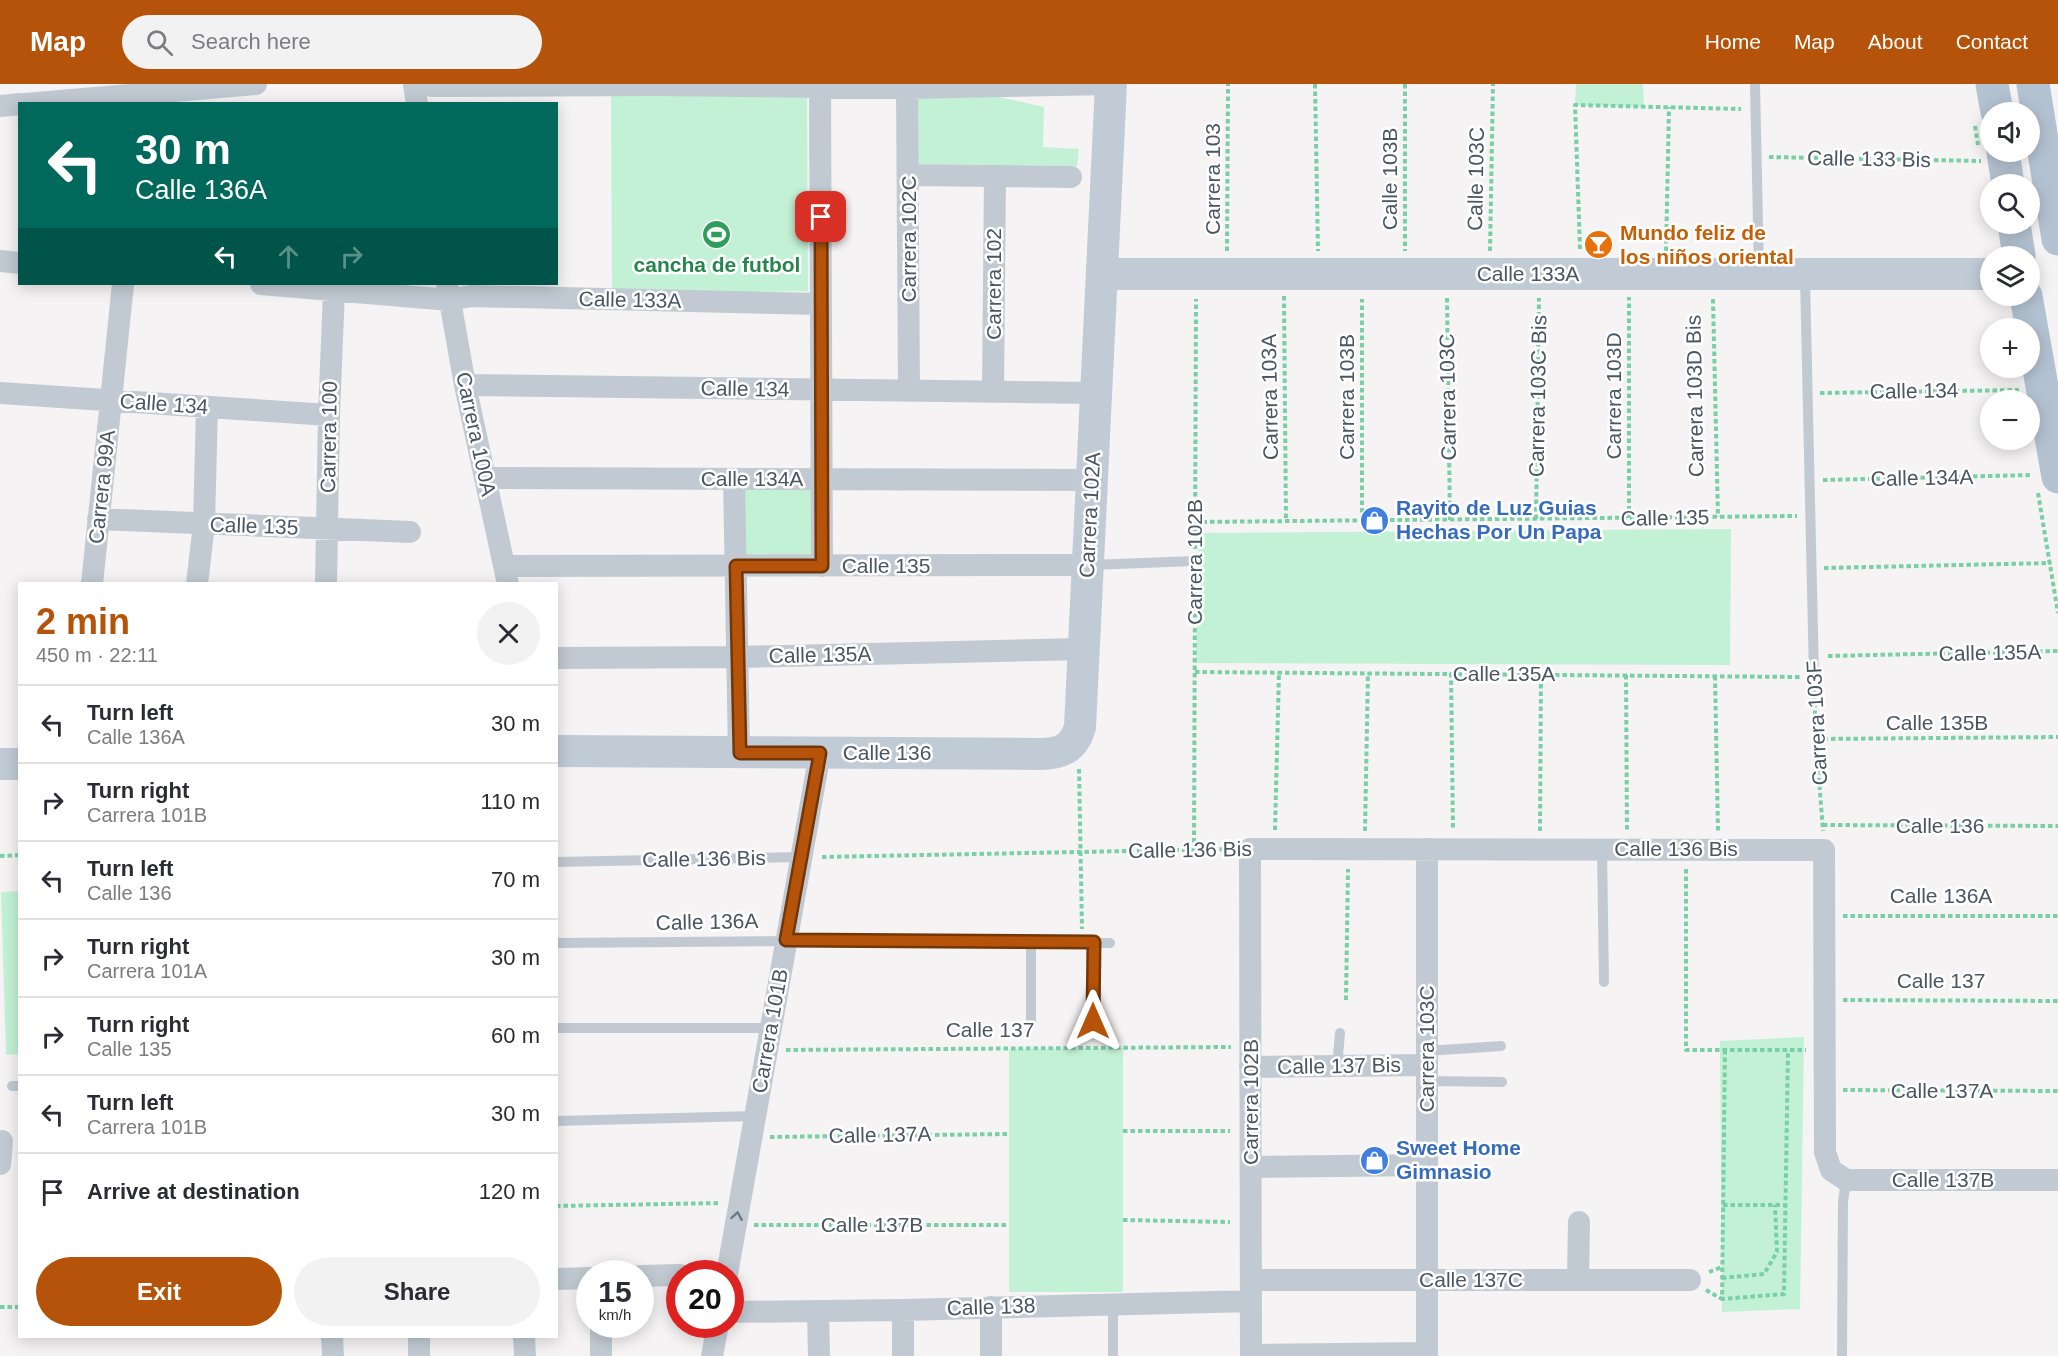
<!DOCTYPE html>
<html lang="en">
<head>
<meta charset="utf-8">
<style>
  :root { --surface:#fff; --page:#f2f2f3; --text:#2b2b33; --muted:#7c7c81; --line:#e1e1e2; --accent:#b45309 }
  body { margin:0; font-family:Helvetica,sans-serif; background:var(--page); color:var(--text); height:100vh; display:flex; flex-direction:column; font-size:22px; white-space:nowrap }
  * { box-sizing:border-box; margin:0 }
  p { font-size:20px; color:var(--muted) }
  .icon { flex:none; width:33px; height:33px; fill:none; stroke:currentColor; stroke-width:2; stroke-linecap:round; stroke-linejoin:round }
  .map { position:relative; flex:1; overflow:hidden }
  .sheet { position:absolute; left:18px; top:498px; width:540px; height:756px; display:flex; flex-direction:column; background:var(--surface); border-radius:0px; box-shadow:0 3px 15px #0003 }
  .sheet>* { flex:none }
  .hud { position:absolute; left:18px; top:18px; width:540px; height:183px; border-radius:0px; box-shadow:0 3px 15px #0003; background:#00695c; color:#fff; overflow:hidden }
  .buttons { position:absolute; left:1980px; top:18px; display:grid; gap:12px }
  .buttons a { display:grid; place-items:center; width:60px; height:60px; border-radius:50%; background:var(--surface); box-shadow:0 3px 15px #0003; font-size:30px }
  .speed { position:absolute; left:576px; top:1176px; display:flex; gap:12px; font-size:30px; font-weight:700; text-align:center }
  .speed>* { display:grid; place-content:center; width:78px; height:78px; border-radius:50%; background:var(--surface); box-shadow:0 3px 15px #0003; line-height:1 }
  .speed small { font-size:15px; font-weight:400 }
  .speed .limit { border:9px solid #d22; background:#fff; color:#111 }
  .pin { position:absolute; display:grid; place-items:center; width:51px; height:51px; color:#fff; margin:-26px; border-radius:12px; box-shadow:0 3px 9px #0006 }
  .me { position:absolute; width:66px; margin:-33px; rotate:0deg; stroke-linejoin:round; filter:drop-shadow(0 0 4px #0008) }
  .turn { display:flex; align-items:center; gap:21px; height:126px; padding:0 18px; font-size:27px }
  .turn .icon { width:78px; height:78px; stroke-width:2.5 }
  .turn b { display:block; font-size:42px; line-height:51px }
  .lanes { display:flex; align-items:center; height:57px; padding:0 18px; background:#0003; justify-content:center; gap:30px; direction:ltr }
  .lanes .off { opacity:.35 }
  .round { display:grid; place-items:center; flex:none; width:63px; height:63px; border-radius:32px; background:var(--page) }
  .overview { display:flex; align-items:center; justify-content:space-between; height:102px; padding:0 18px }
  h1 { font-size:36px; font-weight:700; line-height:45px; color:var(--accent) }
  .action { display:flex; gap:12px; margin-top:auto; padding:12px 18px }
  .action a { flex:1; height:69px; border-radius:36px; background:var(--accent); color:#fff; font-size:24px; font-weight:700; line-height:69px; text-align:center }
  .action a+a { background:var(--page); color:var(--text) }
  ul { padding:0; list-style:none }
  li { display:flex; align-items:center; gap:18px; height:78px; padding:0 18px; border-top:2px solid var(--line) }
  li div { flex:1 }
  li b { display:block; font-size:22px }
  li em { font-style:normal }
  header { display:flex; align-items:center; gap:36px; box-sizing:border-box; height:84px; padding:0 30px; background:var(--accent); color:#fff }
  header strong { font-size:28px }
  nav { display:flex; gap:33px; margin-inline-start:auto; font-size:21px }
  .search { width:420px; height:54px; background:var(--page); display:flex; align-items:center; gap:15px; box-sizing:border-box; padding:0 21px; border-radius:33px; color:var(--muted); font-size:22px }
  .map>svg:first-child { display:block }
  .green { fill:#c3f1d5 }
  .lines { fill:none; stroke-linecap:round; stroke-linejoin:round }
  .path { stroke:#7ad0a6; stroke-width:4; stroke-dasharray:4.5 3; stroke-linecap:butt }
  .lane { stroke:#c1cad2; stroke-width:10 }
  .street { stroke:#c1cad2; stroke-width:22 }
  .secondary { stroke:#c1cbd6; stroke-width:32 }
  .primary { stroke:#b3c2d1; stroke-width:33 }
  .oneway { stroke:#6e7983 }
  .route-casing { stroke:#753606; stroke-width:15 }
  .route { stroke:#b45309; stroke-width:10 }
  .labels { text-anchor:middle; stroke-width:5; stroke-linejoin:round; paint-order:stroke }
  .street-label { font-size:21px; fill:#4a5661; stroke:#fff }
  .food-label { font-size:21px; font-weight:bold; fill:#c56008; stroke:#fff; text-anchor:start }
  .leisure-label { font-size:21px; font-weight:bold; fill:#27864d; stroke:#fff }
  .shop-label { font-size:21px; font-weight:bold; fill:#366cbe; stroke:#fff; text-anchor:start }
</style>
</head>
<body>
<header>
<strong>Map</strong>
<div class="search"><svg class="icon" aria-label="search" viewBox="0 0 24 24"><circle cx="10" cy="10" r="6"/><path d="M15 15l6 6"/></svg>Search here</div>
<nav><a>Home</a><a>Map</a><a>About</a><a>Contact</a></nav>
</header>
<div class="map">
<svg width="2058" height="1272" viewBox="0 0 2058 1272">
  <rect width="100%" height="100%" fill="#f5f3f3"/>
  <path class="green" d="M1576,0H1643L1644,23L1575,21Z
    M611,8L807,10L808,207L612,210Z
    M990,11L1044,23L1043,63L1079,65L1077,82L918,80V13Z
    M744,404L813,406L814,474L744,472Z
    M1731,445L1730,581L1196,579L1199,449Z
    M19,807V970L6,971L1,808Z
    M1804,953L1800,1225L1722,1228L1720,957Z
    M1123,964V1208H1009V965Z"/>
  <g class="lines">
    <path class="path" d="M1315,0L1318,167
      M1405,0V167
      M1975,42L1978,61
      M1769,73L1981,77
      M1987,116L1990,132
      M1580,165L1575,21L1741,25
      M1227,167L1228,0
      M1490,167L1493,0
      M1666,167L1669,23
      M1284,212L1286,437
      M1447,214L1450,436
      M1713,215L1718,433
      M1820,309L2019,306
      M1823,396L2031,391
      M2038,409L2058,529
      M1629,434V213
      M1536,435L1539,214
      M1362,436V215
      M1195,438L1797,432
      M1195,465L1196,215
      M1824,484L2051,479
      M1828,572L2058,567
      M1195,588L1800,593
      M1451,589L1453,746
      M1626,591L1627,747
      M1715,592L1718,747
      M1814,604L1816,655L1823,747
      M1816,655L2058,653
      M1079,685L1082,845
      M1823,741L2058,742
      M1275,746L1279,588
      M1365,747L1368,589
      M1540,747L1541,590
      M1194,766L1195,491
      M0,772L20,771
      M822,773L1232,765
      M1686,785V966H1806
      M1843,832H2058
      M1346,916L1348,785
      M1843,916L2058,917
      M786,966L1231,963
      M1725,966L1722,1215L1784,1210L1788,966
      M1843,1006L2058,1007
      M1123,1047H1230
      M770,1053L1009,1050
      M1723,1121H1785
      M556,1122L721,1119
      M1123,1136L1230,1138
      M754,1141H1009
      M1709,1188L1722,1183
      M1722,1194L1764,1190L1777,1168L1775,1121
      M1706,1206L1722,1215
      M0,1223H20"/>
    <path class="lane" d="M1755,0L1759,187
      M1805,193L1814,593
      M1091,481L1195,477
      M1602,765L1604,898
      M556,778L801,773
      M1031,858V939
      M556,859L786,857L1110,859
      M1093,937L1094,858
      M556,944H771
      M1427,967L1501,962
      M1337,983L1340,949
      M1427,997L1502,998
      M12,1002H20
      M556,1037L755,1032
      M1113,1220V1272
      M1842,1272L1843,1118L1846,1096"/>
    <path class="street" d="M414,0L417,20
      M425,0L432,2L656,1L907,4L1111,0
      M820,3L822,482
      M907,4L909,307
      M25,20L256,0
      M0,22L20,20
      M909,91L1071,93
      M0,177L20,179
      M261,200L450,216L471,212L821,220
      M447,200L465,301L508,500
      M465,301L1096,309
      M993,308L995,92
      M0,309L329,331
      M485,394L1092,396
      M734,395L739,668
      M98,435L410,448
      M504,482L1088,481
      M92,500L123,200
      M197,500L204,440L207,323
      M326,500L329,331L334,206
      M556,574L737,573L1083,565
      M1250,983L1427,981
      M0,1080L2,1057
      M1251,1083L1427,1081
      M727,1190L820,669
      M640,1192L680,1191
      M556,1195L590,1194
      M1251,1196H1690
      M1578,1196L1579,1138
      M991,1223V1272
      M903,1226V1272
      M818,1227L819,1272
      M730,1228L903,1226L1251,1217
      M601,1240V1272
      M332,1252L333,1272
      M524,1252L525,1272
      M1251,1271L1427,1269
      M419,1272V1252
      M712,1272L718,1240
      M1251,1272L1250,765L1824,766L1825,1068L1831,1086L1846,1096H2058
      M1427,1272V765"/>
    <path class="secondary" d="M1102,190H1990
      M556,667L1040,670C1061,670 1074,664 1080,643L1111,0
      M0,680H20"/>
    <path class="primary" d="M1992,0L1997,28
      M2033,0L2058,155
      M2003,68L2008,100
      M2014,140L2019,172
      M2026,212L2058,393"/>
  </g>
  <defs><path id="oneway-chevron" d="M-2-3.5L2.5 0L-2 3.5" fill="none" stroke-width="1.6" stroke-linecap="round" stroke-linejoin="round" transform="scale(1.5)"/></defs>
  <use class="oneway" href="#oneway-chevron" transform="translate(737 1132) rotate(-80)"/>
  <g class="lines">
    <defs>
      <path id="route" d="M821,133L822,482H736L740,669H820L786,856L1094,858L1093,937"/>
    </defs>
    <use href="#route" class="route-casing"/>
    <use href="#route" class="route"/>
  </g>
  <defs>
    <symbol id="stadium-disc" viewBox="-11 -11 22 22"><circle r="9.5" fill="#2e9e5b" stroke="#fff"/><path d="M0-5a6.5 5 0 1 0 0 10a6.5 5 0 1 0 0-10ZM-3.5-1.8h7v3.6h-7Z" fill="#fff"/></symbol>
    <symbol id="bar-disc" viewBox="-11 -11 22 22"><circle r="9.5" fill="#e8710a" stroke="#fff"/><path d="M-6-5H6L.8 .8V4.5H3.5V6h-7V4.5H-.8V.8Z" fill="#fff"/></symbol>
    <symbol id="shop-disc" viewBox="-11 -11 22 22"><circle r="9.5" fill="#3f7fe0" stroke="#fff"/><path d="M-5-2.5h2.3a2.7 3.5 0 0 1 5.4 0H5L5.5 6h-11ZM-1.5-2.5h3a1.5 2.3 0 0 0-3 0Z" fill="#fff"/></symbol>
  </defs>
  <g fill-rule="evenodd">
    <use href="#stadium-disc" x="700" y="134" width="33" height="33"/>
    <use href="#bar-disc" x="1582" y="144" width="33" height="33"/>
    <use href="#shop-disc" x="1358" y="420" width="33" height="33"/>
    <use href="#shop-disc" x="1358" y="1060" width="33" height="33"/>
  </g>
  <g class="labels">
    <g class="street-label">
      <text transform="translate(1869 75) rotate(1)" y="7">Calle 133 Bis</text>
      <text transform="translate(1213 95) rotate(-90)" y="7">Carrera 103</text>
      <text transform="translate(1390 95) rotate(-90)" y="7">Calle 103B</text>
      <text transform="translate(1476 95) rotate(-89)" y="7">Calle 103C</text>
      <text transform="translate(909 155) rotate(-90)" y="7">Carrera 102C</text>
      <text x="1528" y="197">Calle 133A</text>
      <text transform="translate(994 200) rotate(-90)" y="7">Carrera 102</text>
      <text transform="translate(630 216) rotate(1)" y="7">Calle 133A</text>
      <text transform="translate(745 305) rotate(1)" y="7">Calle 134</text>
      <text transform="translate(1914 307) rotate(-1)" y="7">Calle 134</text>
      <text transform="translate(1538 312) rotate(-89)" y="7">Carrera 103C Bis</text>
      <text transform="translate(1614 312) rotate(-90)" y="7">Carrera 103D</text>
      <text transform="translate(1695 312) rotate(-91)" y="7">Carrera 103D Bis</text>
      <text transform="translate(1270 313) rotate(-91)" y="7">Carrera 103A</text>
      <text transform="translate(1347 313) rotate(-90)" y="7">Carrera 103B</text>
      <text transform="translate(1448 313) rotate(-91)" y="7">Carrera 103C</text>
      <text transform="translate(164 320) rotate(4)" y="7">Calle 134</text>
      <text transform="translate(476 350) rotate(78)" y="7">Carrera 100A</text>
      <text transform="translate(329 353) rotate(-89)" y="7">Carrera 100</text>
      <text transform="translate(1922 394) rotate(-1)" y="7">Calle 134A</text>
      <text x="752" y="402">Calle 134A</text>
      <text transform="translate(102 403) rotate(-84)" y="7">Carrera 99A</text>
      <text transform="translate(1090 431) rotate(-87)" y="7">Carrera 102A</text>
      <text transform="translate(1665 434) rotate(-1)" y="7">Calle 135</text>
      <text transform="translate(254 442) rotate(2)" y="7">Calle 135</text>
      <text transform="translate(1195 478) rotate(-90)" y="7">Carrera 102B</text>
      <text x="886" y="489">Calle 135</text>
      <text transform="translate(1990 569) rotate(-1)" y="7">Calle 135A</text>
      <text transform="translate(820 571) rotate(-1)" y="7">Calle 135A</text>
      <text x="1504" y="597">Calle 135A</text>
      <text transform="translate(1817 639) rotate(-93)" y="7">Carrera 103F</text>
      <text x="1937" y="646">Calle 135B</text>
      <text x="887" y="676">Calle 136</text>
      <text x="1940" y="749">Calle 136</text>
      <text x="1676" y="772">Calle 136 Bis</text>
      <text transform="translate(1190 766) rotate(-1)" y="7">Calle 136 Bis</text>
      <text transform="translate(704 775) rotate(-1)" y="7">Calle 136 Bis</text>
      <text x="1941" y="819">Calle 136A</text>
      <text transform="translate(707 838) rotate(-1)" y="7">Calle 136A</text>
      <text x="1941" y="904">Calle 137</text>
      <text x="990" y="953">Calle 137</text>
      <text transform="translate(770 947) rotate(-80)" y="7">Carrera 101B</text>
      <text transform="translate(1427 965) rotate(-90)" y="7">Carrera 103C</text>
      <text transform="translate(1339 982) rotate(-1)" y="7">Calle 137 Bis</text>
      <text x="1942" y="1014">Calle 137A</text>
      <text transform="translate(1251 1018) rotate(-90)" y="7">Carrera 102B</text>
      <text transform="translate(880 1051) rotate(-1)" y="7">Calle 137A</text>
      <text x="1943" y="1103">Calle 137B</text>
      <text x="872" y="1148">Calle 137B</text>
      <text x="1471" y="1203">Calle 137C</text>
      <text transform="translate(991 1223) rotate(-2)" y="7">Calle 138</text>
    </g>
    <g class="food-label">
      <text x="1620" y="156">Mundo feliz de<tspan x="1620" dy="24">los niños oriental</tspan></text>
    </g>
    <g class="leisure-label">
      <text x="717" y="188">cancha de futbol</text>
    </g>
    <g class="shop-label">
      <text x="1396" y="431">Rayito de Luz Guias<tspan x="1396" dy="24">Hechas Por Un Papa</tspan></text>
      <text x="1396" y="1071">Sweet Home<tspan x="1396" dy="24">Gimnasio</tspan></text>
    </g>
  </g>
</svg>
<div class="buttons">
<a><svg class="icon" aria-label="sound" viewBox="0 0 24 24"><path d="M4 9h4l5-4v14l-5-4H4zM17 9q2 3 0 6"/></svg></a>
<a><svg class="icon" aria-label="search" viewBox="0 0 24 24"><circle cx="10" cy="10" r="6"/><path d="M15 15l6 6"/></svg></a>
<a><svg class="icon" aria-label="layers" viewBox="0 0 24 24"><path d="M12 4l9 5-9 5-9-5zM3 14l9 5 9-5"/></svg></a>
<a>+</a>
<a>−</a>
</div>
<div class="speed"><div>15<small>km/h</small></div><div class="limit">20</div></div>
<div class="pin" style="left:821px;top:133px;background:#d93025"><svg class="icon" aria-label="arrive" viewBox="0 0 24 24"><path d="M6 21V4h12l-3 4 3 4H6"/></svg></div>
<svg class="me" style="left:1093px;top:937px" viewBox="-20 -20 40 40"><path d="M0-17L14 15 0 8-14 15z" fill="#b45309" stroke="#fff" stroke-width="4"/></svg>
<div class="hud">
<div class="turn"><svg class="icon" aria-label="left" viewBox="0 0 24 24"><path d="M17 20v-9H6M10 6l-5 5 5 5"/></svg><div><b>30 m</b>Calle 136A</div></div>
<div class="lanes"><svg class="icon" aria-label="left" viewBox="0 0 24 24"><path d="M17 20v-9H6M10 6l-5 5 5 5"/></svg><svg class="icon off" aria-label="ahead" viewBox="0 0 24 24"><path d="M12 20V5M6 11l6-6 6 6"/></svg><svg class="icon off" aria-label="right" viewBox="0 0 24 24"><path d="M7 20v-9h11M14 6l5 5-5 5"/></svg></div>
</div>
<section class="sheet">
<div class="overview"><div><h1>2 min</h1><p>450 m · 22:11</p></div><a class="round"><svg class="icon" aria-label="close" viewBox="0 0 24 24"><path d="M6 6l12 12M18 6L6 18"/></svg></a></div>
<ul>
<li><svg class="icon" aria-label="left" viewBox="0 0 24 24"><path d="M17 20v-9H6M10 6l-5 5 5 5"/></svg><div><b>Turn left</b><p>Calle 136A</p></div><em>30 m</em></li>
<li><svg class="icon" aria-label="right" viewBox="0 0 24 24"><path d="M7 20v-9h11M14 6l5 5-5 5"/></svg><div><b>Turn right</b><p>Carrera 101B</p></div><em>110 m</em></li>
<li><svg class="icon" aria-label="left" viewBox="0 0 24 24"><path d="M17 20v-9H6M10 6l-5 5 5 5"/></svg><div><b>Turn left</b><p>Calle 136</p></div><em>70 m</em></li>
<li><svg class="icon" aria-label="right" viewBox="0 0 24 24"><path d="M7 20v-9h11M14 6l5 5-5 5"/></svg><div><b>Turn right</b><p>Carrera 101A</p></div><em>30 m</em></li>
<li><svg class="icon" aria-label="right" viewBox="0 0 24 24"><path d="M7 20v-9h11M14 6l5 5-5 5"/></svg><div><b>Turn right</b><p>Calle 135</p></div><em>60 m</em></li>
<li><svg class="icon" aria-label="left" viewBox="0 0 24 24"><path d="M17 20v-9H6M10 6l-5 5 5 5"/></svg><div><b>Turn left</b><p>Carrera 101B</p></div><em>30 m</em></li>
<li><svg class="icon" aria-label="arrive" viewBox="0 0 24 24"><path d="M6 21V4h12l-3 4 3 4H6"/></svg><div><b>Arrive at destination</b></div><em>120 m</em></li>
</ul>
<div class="action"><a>Exit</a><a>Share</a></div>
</section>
</div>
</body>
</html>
